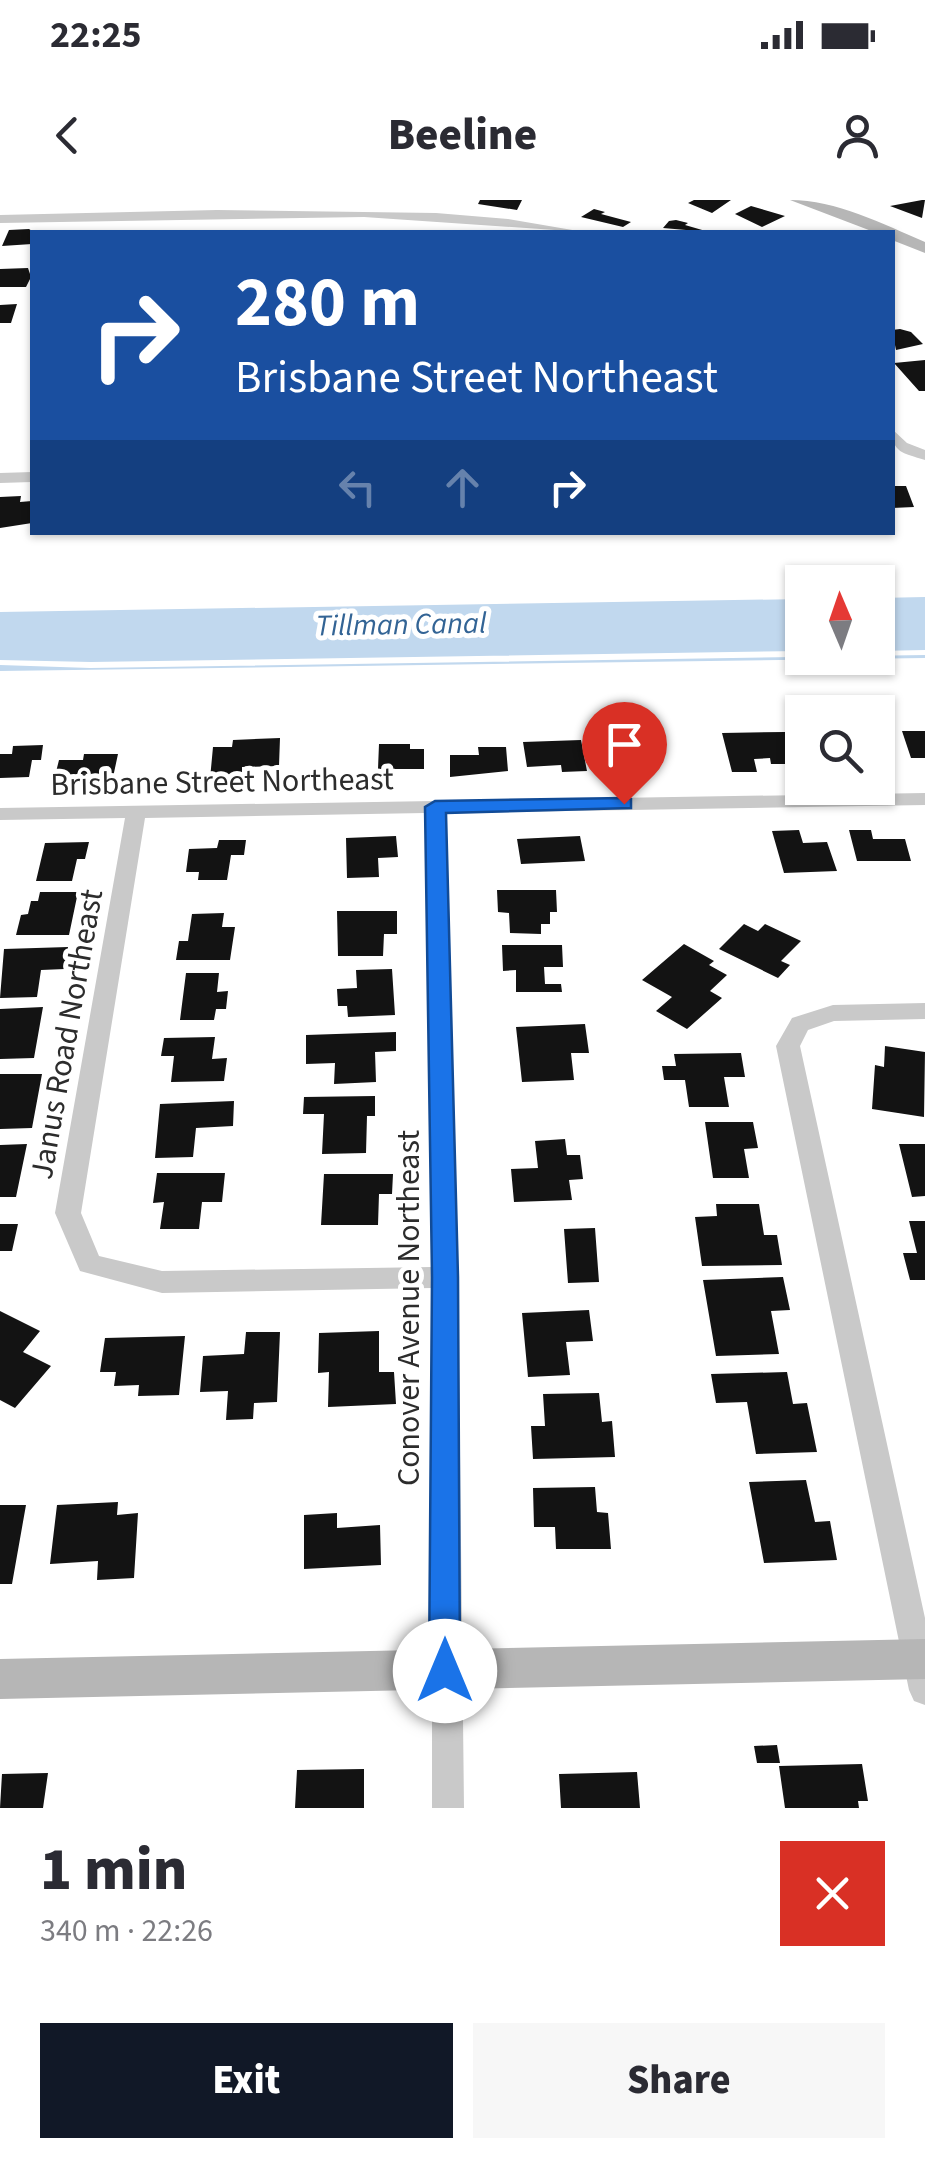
<!DOCTYPE html>
<html lang="en">
<head>
<meta charset="utf-8">
<style>
  :root { --surface:#fff; --page:#f7f7f7; --text:#2b2b33; --muted:#7c7c81; --accent:#111827 }
  body { margin:0; font-family:"Source Sans 3",sans-serif; background:var(--page); color:var(--text); height:100vh; display:flex; flex-direction:column; font-size:38px; white-space:nowrap }
  * { box-sizing:border-box; margin:0 }
  p { font-size:32px; color:var(--muted) }
  .icon { flex:none; width:55px; height:55px; fill:none; stroke:currentColor; stroke-width:2; stroke-linecap:round; stroke-linejoin:round }
  .map { position:relative; height:1608px; overflow:hidden }
  .details { display:flex; flex-direction:column; background:var(--surface); flex:1 }
  .details>* { flex:none }
  .hud { position:absolute; left:30px; top:30px; width:865px; height:305px; border-radius:0px; box-shadow:0 2px 8px #0004; background:#1a4fa0; color:#fff; overflow:hidden }
  .needle { width:65px; rotate:358deg }
  .tools { position:absolute; left:785px; top:365px; display:grid; gap:20px }
  .tools a { display:grid; place-items:center; width:110px; height:110px; border-radius:0px; background:var(--surface); box-shadow:0 2px 8px #0004; font-size:50px }
  .pin { position:absolute; display:grid; place-items:center; width:85px; height:85px; color:#fff; margin:-102px -42px; border-radius:50% 50% 50% 0; rotate:-45deg; box-shadow:0 0 10px #0007 }
  .pin .icon { rotate:45deg }
  .me { position:absolute; width:110px; margin:-55px; rotate:0deg; stroke-linejoin:round; filter:drop-shadow(0 0 8px #0008) }
  .turn { display:flex; align-items:center; gap:35px; height:210px; padding:0 40px; font-size:45px }
  .turn .icon { width:130px; height:130px; stroke-width:2.5 }
  .turn b { display:block; font-size:70px; line-height:85px }
  .lanes { display:flex; align-items:center; height:95px; padding:0 40px; background:#0003; justify-content:center; gap:50px; direction:ltr }
  .lanes .off { opacity:.35 }
  .round { display:grid; place-items:center; flex:none; width:105px; height:105px; border-radius:0px; background:var(--page) }
  .head { display:flex; align-items:center; justify-content:space-between; height:170px; padding:0 40px }
  h1 { font-size:60px; font-weight:800; line-height:75px }
  .button { display:flex; gap:20px; margin-top:auto; padding:20px 40px }
  .button a { flex:1; height:115px; border-radius:0px; background:var(--accent); color:#fff; font-size:40px; font-weight:800; line-height:115px; text-align:center }
  .button a+a { background:var(--page); color:var(--text) }
  .status { display:flex; justify-content:space-between; align-items:center; height:70px; padding:0 50px; background:var(--surface); direction:ltr }
  .status svg { height:28px; fill:currentColor }
  header { display:flex; justify-content:space-between; align-items:center; height:130px; padding:0 40px; background:var(--surface); font-size:45px; font-weight:800 }
  .map>svg:first-child { display:block }
  .water { fill:#c1d8ee }
  .building { fill:#131313 }
  .lines { fill:none; stroke-linecap:round; stroke-linejoin:round }
  .street { fill:#c9c9c9; fill-rule:evenodd }
  .secondary { fill:#b6b6b6; fill-rule:evenodd }
  .route { fill:#1a73e8; stroke:#114b97; stroke-width:2.5 }
  .labels { text-anchor:middle; stroke-width:10; stroke-linejoin:round; paint-order:stroke }
  .far-water-label { font-size:30px; font-style:italic; fill:#336495; stroke:#fff }
  .street-label { font-size:32px; fill:#2c2c2c; stroke:#fff }
</style>
</head>
<body>
<div class="status"><b>22:25</b><svg viewBox="0 0 49 12"><path d="M0 12V9h3v3zM5 12V6h3v6zM10 12V3h3v9zM15 12V0h3v12zM26 1h20v11H26zM47 4h2v5h-2z"/></svg></div>
<header><svg class="icon" aria-label="back" viewBox="0 0 24 24"><path d="M15 5l-7 7 7 7"/></svg>Beeline<svg class="icon" aria-label="person" viewBox="0 0 24 24"><circle cx="12" cy="8" r="4"/><path d="M4 21q1-7 8-7t8 7"/></svg></header>
<div class="map">
<svg width="925" height="1608" viewBox="0 0 925 1608">
  <rect width="100%" height="100%" fill="#fff"/>
  <path class="water" d="M925,397V450L878,451V398Z
    M802,399V451L91,462L0,460V412Z
    M925,455V458L0,471V465L90,468Z"/>
  <path class="building" d="M480,0H522L517,10L478,4Z
    M694,0H731L712,13L688,3Z
    M922,0H925L922,18L890,6Z
    M751,6L785,16L762,27L735,14Z
    M594,9L605,12L601,14L631,22L623,27L581,17Z
    M676,20L688,23L685,25L709,32L663,28L669,21Z
    M29,29L32,31V44L2,46L9,30Z
    M28,68L31,77L26,87H0V69Z
    M17,104L11,123H0V105Z
    M900,129L911,132L923,144L896,150L892,130Z
    M925,160V191H919L894,163Z
    M892,286H906L914,307L892,308Z
    M21,296L20,302L32,301V323L0,328V297Z
    M902,531H925V558H911Z
    M785,532L794,564H771L770,558L754,559L757,572H732L722,533Z
    M280,538L279,566L242,567V578L210,579L213,547H232L233,540Z
    M886,538L895,563H878V539Z
    M657,539L661,564H631L632,572H601L597,540Z
    M581,540L587,571L562,572L561,565L527,567L523,542Z
    M379,544H410V549H424V569H378Z
    M43,545L41,560H32L29,577L0,578V554H12L13,546Z
    M478,547H506L508,571L450,577V555H479Z
    M84,554H118L112,582H85L86,576H55L59,560H83Z
    M799,630L803,643L827,642L837,671L784,673L772,631Z
    M849,630H871L873,639H905L911,661H857Z
    M396,636L398,657L378,658L379,677L347,678L346,638Z
    M580,636L585,661L521,664L517,639Z
    M219,640H246L244,655H231L227,680H198L199,672H186L189,649L217,648Z
    M89,642L85,659H77L72,681H36L45,643Z
    M497,690H556L557,712H550V724H541V734L510,733L509,713L498,712Z
    M40,692H78L69,735H16L21,715L28,714L31,701H38Z
    M337,711H397V734H384L383,756H338Z
    M224,713L222,727H235L230,760H176L179,741H188L192,714Z
    M744,724L758,731L765,724L801,741L781,761L790,765L778,778L719,749Z
    M684,744L714,761L709,765L727,775L710,791L722,798L687,829L656,811L672,797L642,780Z
    M502,745H562L563,767H544L545,784H561L562,792H516V770L503,771Z
    M68,747L65,769L41,770L37,797L0,798L4,749Z
    M392,769L395,815L348,817L347,806H338L337,789L357,788L356,770Z
    M186,773H219L217,792L228,791L226,809H216L214,820H180Z
    M43,807L34,858L0,859V809Z
    M585,824L589,853H571L574,880L522,882L516,827Z
    M396,832V851L375,852L376,882L334,884L335,863L306,864V835Z
    M215,837L212,859L227,858L224,881L171,882L174,856H161L164,838Z
    M885,846L925,852L924,917L872,909L875,865L884,867Z
    M741,853L745,877H724L729,907H689L685,880H664L662,866H676L674,854Z
    M0,874H42L32,928L0,929Z
    M375,896V916H367L366,953L322,954L324,914H303L304,897Z
    M234,901L233,926L196,928L193,957L155,958L160,904Z
    M705,922H753L758,948L744,949L749,978H713Z
    M565,939L567,955H580L583,979L569,980L572,1000L514,1002L511,969L538,968L535,941Z
    M27,944L16,997H0V945Z
    M899,944H925V996L912,997Z
    M157,973H225L222,1002H202L199,1029H160L164,1002L153,1003Z
    M324,974H393L392,994H379L378,1025H321Z
    M716,1004H759L764,1035H777L782,1065L702,1066L695,1017L717,1016Z
    M909,1021H925V1080H910L903,1053H917Z
    M0,1024H18L12,1051H0Z
    M595,1028L599,1082L568,1083L564,1029Z
    M783,1077L790,1110L771,1111L779,1154L716,1156L703,1080Z
    M589,1110L593,1141L566,1142L570,1175L528,1177L522,1113Z
    M0,1111L40,1131L23,1152L51,1166L15,1208L0,1200Z
    M379,1131V1172H394L396,1204L328,1207L329,1172L318,1173L319,1133Z
    M246,1132H280L277,1202L254,1203L253,1219L226,1220L228,1191L200,1192L203,1156L244,1154Z
    M185,1136L179,1195L138,1196L139,1185L114,1186L116,1172H100L105,1138Z
    M787,1172L793,1204L807,1203L817,1252L756,1254L747,1202L716,1203L711,1174Z
    M599,1193L602,1222L612,1221L615,1257L533,1259L531,1226H545L543,1194Z
    M806,1280L815,1322L830,1321L837,1360L764,1363L749,1282Z
    M595,1287L597,1312L608,1313L611,1349H556L555,1327H534L533,1288Z
    M118,1302L117,1315L138,1313L134,1378L97,1380L98,1361L50,1364L57,1305Z
    M0,1305H26L12,1384H0Z
    M337,1313V1328L380,1325L381,1365L304,1369V1315Z
    M777,1545L780,1563H757L754,1546Z
    M862,1564L868,1601H858L859,1608H785L779,1566Z
    M364,1569V1608H295L297,1570Z
    M637,1572L640,1608H561L559,1574Z
    M48,1573L43,1608H0L2,1574Z"/>
  <g class="lines">
    <path class="street" d="M217,10L436,13L508,19L584,32L364,17L0,23V15Z
      M892,229L907,243L925,250V260C903,253 892,253 892,229Z
      M32,272V282L0,283V273Z
      M925,593V605L445,613L458,1077L464,1608H432V1088L162,1093L80,1071L55,1013L125,618L0,620V608ZM425,613L432,1067L162,1071L99,1056L81,1013L145,618Z
      M925,803V819L834,821L808,830L800,846L925,1418V1505L914,1501L909,1490L776,846L792,818L833,805Z"/>
    <path class="secondary" d="M790,0C836,0 883,24 925,42V53L892,40V32H874Z
      M925,1439V1479L0,1499V1459Z"/>
  </g>
  <path class="route" d="M624,598L631,599V608L446,613L458,1077L460,1471L456,1482L445,1486L434,1482L429,1471L432,1077L425,607L435,601Z"/>
  <g class="labels">
    <g class="far-water-label">
      <text transform="translate(401 424) rotate(-1)" y="10">Tillman Canal</text>
    </g>
    <g class="street-label">
      <text transform="translate(222 581) rotate(-1)" y="11">Brisbane Street Northeast</text>
      <text transform="translate(66 834) rotate(-80)" y="11">Janus Road Northeast</text>
      <text transform="translate(408 1108) rotate(-90)" y="11">Conover Avenue Northeast</text>
    </g>
  </g>
</svg>
<div class="tools">
<a><svg class="needle" viewBox="-14 -14 28 28"><path d="M0-13l5 13h-10z" fill="#e53935"/><path d="M0 13l5-13h-10z" fill="#7c7c81"/></svg></a>
<a><svg class="icon" aria-label="search" viewBox="0 0 24 24"><circle cx="10" cy="10" r="6"/><path d="M15 15l6 6"/></svg></a>
</div>
<div class="pin" style="left:624px;top:604px;background:#d93025"><svg class="icon" aria-label="arrive" viewBox="0 0 24 24"><path d="M6 21V4h12l-3 4 3 4H6"/></svg></div>
<svg class="me" style="left:445px;top:1471px" viewBox="-20 -20 40 40"><circle r="19" fill="#fff"/><path d="M0-13L10 11 0 6-10 11z" fill="#1a73e8"/></svg>
<div class="hud">
<div class="turn"><svg class="icon" aria-label="right" viewBox="0 0 24 24"><path d="M7 20v-9h11M14 6l5 5-5 5"/></svg><div><b>280 m</b>Brisbane Street Northeast</div></div>
<div class="lanes"><svg class="icon off" aria-label="left" viewBox="0 0 24 24"><path d="M17 20v-9H6M10 6l-5 5 5 5"/></svg><svg class="icon off" aria-label="ahead" viewBox="0 0 24 24"><path d="M12 20V5M6 11l6-6 6 6"/></svg><svg class="icon" aria-label="right" viewBox="0 0 24 24"><path d="M7 20v-9h11M14 6l5 5-5 5"/></svg></div>
</div>
</div>
<section class="details">
<div class="head"><div><h1>1 min</h1><p>340 m · 22:26</p></div><a class="round" style="background:#d93025;color:#fff"><svg class="icon" aria-label="close" viewBox="0 0 24 24"><path d="M6 6l12 12M18 6L6 18"/></svg></a></div>
<div class="button"><a>Exit</a><a>Share</a></div>
</section>
</body>
</html>
